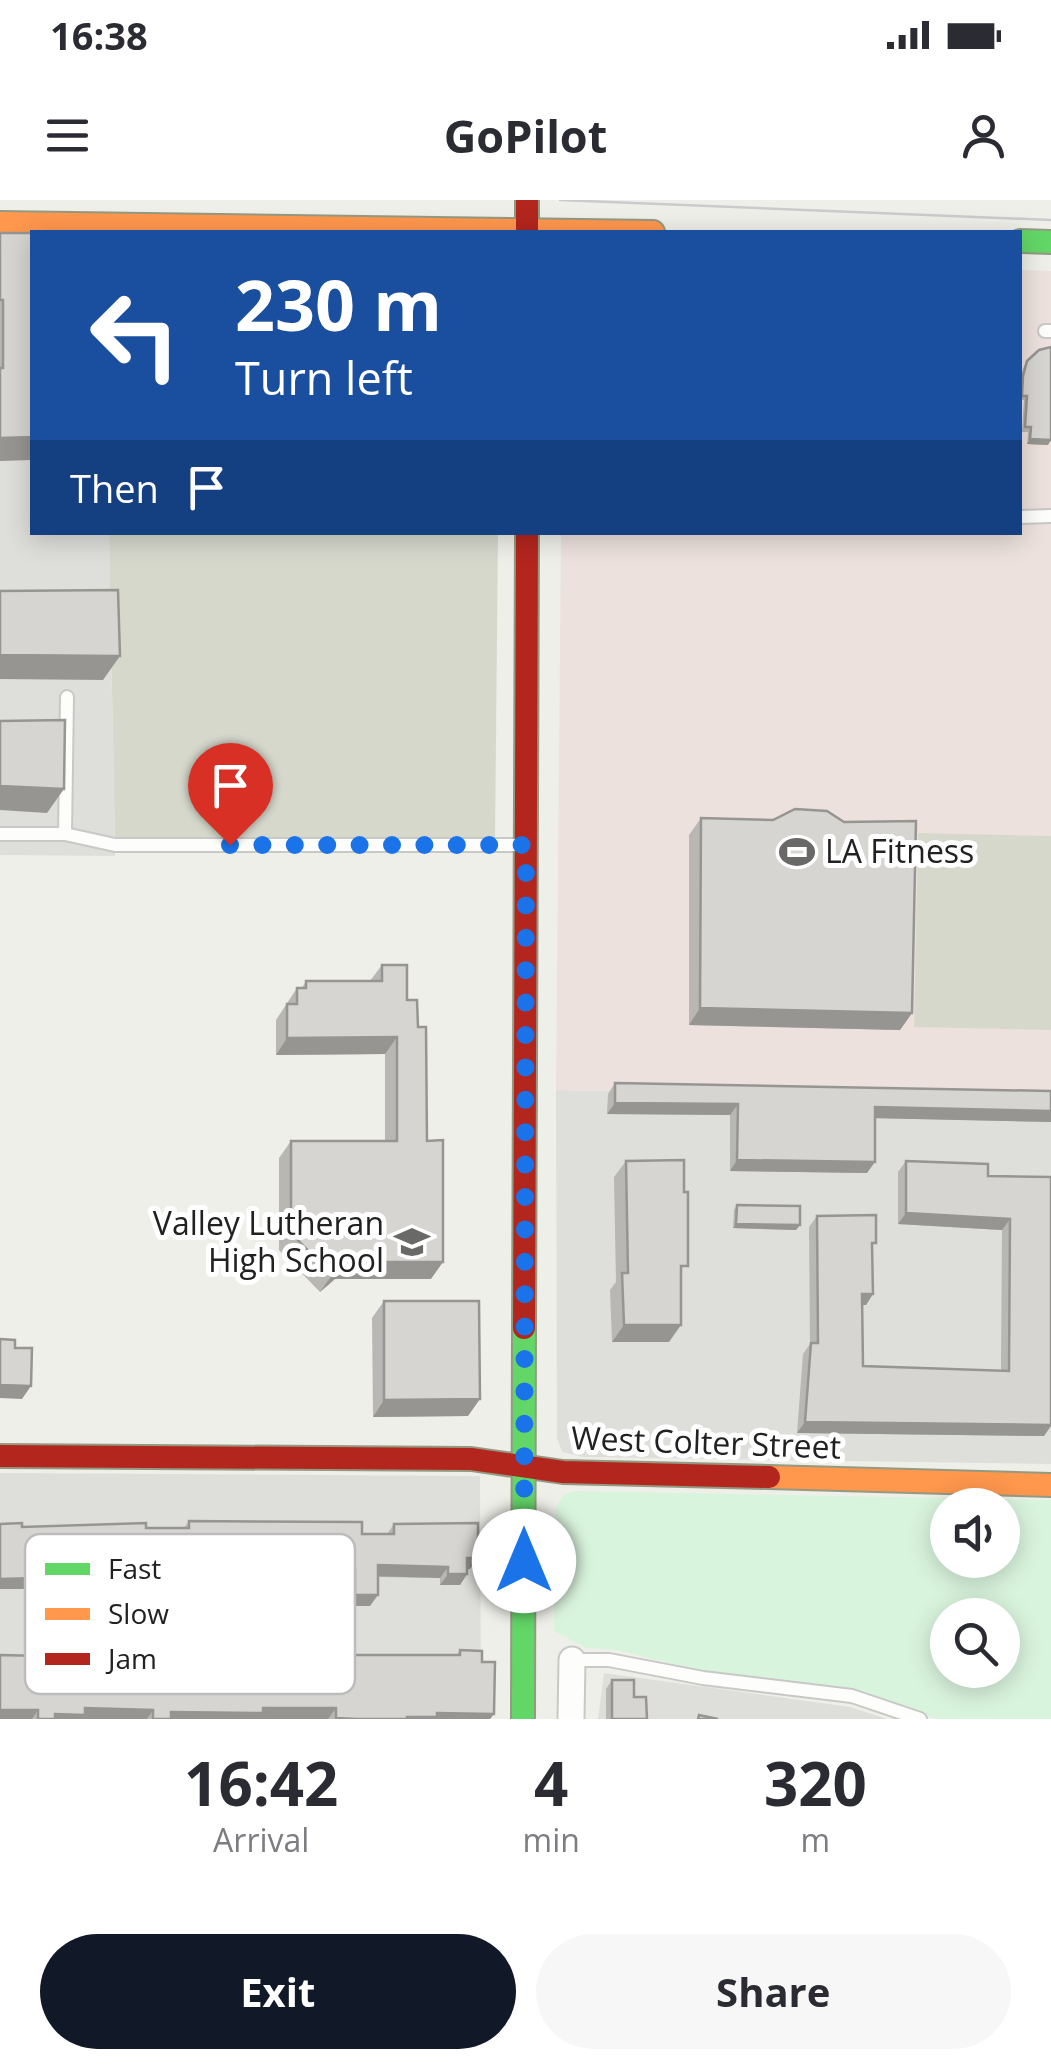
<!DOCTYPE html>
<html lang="en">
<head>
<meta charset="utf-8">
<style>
  :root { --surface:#fff; --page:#f7f7f7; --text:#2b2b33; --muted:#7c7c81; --accent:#111827 }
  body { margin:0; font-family:"Open Sans",sans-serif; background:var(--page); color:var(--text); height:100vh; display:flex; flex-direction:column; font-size:38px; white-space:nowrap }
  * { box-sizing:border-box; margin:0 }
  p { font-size:32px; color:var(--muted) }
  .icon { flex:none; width:55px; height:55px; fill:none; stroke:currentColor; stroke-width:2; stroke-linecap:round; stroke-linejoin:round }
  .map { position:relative; height:1519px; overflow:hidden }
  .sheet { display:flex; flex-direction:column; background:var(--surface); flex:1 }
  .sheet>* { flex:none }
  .guide { position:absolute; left:30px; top:30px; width:992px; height:305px; border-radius:0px; box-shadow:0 5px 25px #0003; background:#1a4fa0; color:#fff; overflow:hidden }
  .tools { position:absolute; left:930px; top:1288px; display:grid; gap:20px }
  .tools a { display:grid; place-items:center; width:90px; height:90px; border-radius:50%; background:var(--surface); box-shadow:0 5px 25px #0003; font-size:50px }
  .pin { position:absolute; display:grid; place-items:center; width:85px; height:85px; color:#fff; margin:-102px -42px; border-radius:50% 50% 50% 0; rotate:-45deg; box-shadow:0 0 10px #0007 }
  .pin .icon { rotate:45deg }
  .me { position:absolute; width:110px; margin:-55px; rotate:0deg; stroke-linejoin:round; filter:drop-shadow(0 0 8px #0008) }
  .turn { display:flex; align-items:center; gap:35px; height:210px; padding:0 40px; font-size:45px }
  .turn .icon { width:130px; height:130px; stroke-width:2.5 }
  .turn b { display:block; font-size:70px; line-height:85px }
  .then { display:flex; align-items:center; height:95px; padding:0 40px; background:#0003; gap:20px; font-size:38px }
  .eta { display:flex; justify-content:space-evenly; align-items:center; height:170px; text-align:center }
  .eta b { font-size:60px; font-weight:700; line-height:70px }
  .button { display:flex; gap:20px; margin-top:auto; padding:20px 40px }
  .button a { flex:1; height:115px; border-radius:60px; background:var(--accent); color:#fff; font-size:40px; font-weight:700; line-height:115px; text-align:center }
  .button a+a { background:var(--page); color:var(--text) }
  .status { display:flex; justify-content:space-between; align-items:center; height:70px; padding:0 50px; background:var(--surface); direction:ltr }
  .status svg { height:28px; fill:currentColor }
  header { display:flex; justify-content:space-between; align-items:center; height:130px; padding:0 40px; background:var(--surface); font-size:45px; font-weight:700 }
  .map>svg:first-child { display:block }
  .residential { fill:#dededb }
  .commercial { fill:#ece1dc }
  .construction { fill:#d7d8cc }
  .park { fill:#d9f4dd; fill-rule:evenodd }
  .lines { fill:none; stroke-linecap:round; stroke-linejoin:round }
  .lane-casing { stroke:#c8c8c6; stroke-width:16 }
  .street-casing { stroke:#c8c8c6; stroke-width:29 }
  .fast-casing { stroke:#949a82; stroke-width:26 }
  .slow-casing { stroke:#949a82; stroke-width:26 }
  .jam-casing { stroke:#949a82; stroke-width:26 }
  .lane { stroke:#fdfdfc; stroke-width:12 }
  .street { stroke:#fdfdfc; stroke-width:25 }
  .fast { stroke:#63d668; stroke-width:22 }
  .slow { stroke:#ff974d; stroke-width:22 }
  .jam { stroke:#b3261e; stroke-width:22 }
  .tram { stroke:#cbcbcb; stroke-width:2.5 }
  .wall { fill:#b8b7b4 }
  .shaded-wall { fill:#969592 }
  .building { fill:#d6d5d1; stroke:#969592; stroke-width:2.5 }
  .route { stroke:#1a73e8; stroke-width:18; stroke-dasharray:0 32.4 }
  .labels { text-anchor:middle; stroke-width:10; stroke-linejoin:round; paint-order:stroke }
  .poi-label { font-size:32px; fill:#212121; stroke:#fff; text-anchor:start }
  .street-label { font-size:32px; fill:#212121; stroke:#fff }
  .key { fill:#fff; stroke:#bcbcbc; stroke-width:2.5 }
  .key-label { font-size:28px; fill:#212121 }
</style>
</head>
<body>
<div class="status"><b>16:38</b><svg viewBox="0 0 49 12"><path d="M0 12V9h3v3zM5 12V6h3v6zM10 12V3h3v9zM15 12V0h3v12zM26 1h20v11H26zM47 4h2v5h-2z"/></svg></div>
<header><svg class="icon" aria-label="menu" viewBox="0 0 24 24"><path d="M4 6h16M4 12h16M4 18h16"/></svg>GoPilot<svg class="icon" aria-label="person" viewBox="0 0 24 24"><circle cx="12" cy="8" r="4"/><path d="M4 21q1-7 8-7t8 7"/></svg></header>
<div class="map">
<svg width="1051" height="1519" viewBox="0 0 1051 1519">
  <rect width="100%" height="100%" fill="#efefea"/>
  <path class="residential" d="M0,44H32V332L109,333L115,656L0,655Z
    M556,890L1051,899V1264L583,1257L562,1252L557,1238Z
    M0,1273L480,1276L481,1519H0Z
    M604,1473L850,1507L887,1519H598Z"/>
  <path class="commercial" d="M1020,70L1051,71V899L556,890L561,333L1020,332Z"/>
  <path class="construction" d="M109,333H498L495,645H115Z
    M918,633L1051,636V830L914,827Z"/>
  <path class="park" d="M577,1291L1051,1300V1519H937L854,1493L701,1471L616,1450L586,1448L554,1431L555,1309L564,1294ZM948,1305H1002V1360H948ZM948,1415H1002V1470H948Z"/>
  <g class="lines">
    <defs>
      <path id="lane" d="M1045,131H1051
        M1020,317L1051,316
        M0,634H65L115,645H524
        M65,634L67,497
        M572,1460H609L703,1478L852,1496L920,1519"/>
      <path id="street" d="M571,1519L572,1460"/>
      <path id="fast" d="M1020,41L1051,42
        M523,1519L524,1128"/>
      <path id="slow" d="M0,23L653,32
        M769,1277L1051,1285"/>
      <path id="jam" d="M527,0V32
        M524,1128L527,332
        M0,1256L471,1259L563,1272L769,1277"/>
    </defs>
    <use href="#lane" class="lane-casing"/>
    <use href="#street" class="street-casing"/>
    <use href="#fast" class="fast-casing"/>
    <use href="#slow" class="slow-casing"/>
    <use href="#jam" class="jam-casing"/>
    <use href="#lane" class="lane"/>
    <use href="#street" class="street"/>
    <use href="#fast" class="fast"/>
    <use href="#slow" class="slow"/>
    <use href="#jam" class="jam"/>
    <path class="tram" d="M560,0L1051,20"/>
  </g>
  <path class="wall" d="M0,33H32L0,261Z
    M1027,161L1048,245L1027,244L1028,232H1022L1024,200H1020V178L1024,166Z
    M701,618L912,813L900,830L689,825V635Z
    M382,765L407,800L418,827L427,941L431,1079H335L320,1092L279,1050V958L291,941H385V854L276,855V820L297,788H302L306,781H370Z
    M615,883L1051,891V922L875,918L867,973L730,971V915L607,914L608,894Z
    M626,961L669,1142H612L610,1090L616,1082L614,977Z
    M906,961L988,976L1051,977L1044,1236L797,1233L803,1154L810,1144L809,1027L817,1016L873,1048V1094L866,1105H862L863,1166L1001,1171L1002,1030L898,1024V972Z
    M737,1005L800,1025L796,1030L733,1028L734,1010Z
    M384,1101L468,1216L373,1217L372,1118Z
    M189,1321L362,1334H387L394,1324L470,1369H467V1374L460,1385H440V1378L378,1377L370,1406H348L347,1380H304L296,1424L262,1425L261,1366L204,1365L197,1392L155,1393L154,1366H120L112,1377H87V1386L79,1396H56L48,1425L28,1424V1389L22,1327L184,1328Z
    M154,1450L203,1462L276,1464L333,1461L337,1455H457L460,1450L482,1462L494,1514L490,1519H0L87,1466L145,1469V1462Z
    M612,1480L634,1497L647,1519H606V1489Z"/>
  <path class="shaded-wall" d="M32,237V260L0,261V238Z
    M1030,239L1051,240L1048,245L1027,244Z
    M0,455L120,456L103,480L0,479Z
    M0,586L64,589L47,613L0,610Z
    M700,808L912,813L900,830L689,825Z
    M397,837L385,854L276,855L287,838Z
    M615,903L738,904L730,915L607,914Z
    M875,907L1051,911V922L867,918Z
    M737,960L875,962L867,973L730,971Z
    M906,1013L1010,1019L1002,1030L898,1024Z
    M736,1024L800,1025L796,1030L733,1028Z
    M347,1062H443L431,1079H335L320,1092L332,1075Z
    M862,1094H873L866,1105H854Z
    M624,1125H681L669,1142H612Z
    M0,1185L31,1186L22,1199L0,1198Z
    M480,1199L468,1216L373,1217L384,1200Z
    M805,1222L1051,1225V1226L1044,1236L797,1233Z
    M204,1354L269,1356L261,1366L196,1365Z
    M162,1355L154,1366H120L112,1377H79L87,1366L120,1356Z
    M467,1358H478L470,1369H460Z
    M378,1365L448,1367L440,1378L370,1376Z
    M304,1369H355L347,1380H296Z
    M448,1374H467L460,1385H440Z
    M36,1378L28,1389H0V1379Z
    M204,1381L197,1392L155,1393L162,1382Z
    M56,1386H87L79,1396H48Z
    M355,1395H378L370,1406H348Z
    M35,1413L56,1414L48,1425L28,1424Z
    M304,1413L296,1424L262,1425L270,1414Z
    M85,1508L153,1510L147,1519H51L55,1514Z
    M263,1508H336L328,1519H166L171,1512Z
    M0,1510H38L32,1519H0Z
    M437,1513L494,1514L490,1519H405L407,1517Z"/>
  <path class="building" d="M0,33H32V237L0,238V168H3V100H0Z
    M1051,147V240L1030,239L1031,227H1025L1027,196H1022L1023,176L1027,161L1039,150Z
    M118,390L120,456L0,455V391Z
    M65,520L64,589L0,586V521Z
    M795,609L827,611L844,622L916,621L912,813L700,808L701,618L773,620Z
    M382,765H407V800H417L418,827H426L427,941L443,940V1062H347L332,1075L291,1033V941H397V837L287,838V804H297V788H306V781H382Z
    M615,883L1051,891V911L875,907V962L737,960L738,904L615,903Z
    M684,960V992H688V1066H681V1125H624L622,1073H628L626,961Z
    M906,961L988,964V976L1051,977V1225L805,1222L811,1143H818L817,1016L876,1015V1043H872L873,1094H862L863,1166L1009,1171L1010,1019L906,1013Z
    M737,1005L800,1006V1025L736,1024Z
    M384,1101H479L480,1199L384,1200Z
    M0,1139L15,1140V1148H32L31,1186L0,1185Z
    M189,1321L362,1322V1334H394V1324L478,1323V1358H467V1374H448V1367L378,1365V1395H355V1369H304V1413L270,1414L269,1356L204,1354V1381L162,1382V1355L120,1356V1366H87V1386H56V1414L35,1413L36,1378L0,1379V1324L22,1323V1327L146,1323V1328H189Z
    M154,1450H190V1459L203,1460V1462L276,1464L337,1461V1455H460V1450L482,1451V1462H495L494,1514L437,1513V1517H407V1519H357L336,1518V1508H263V1513L171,1512V1519H153V1510L85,1508V1515L55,1514V1519H38V1510H0V1455L87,1457V1466L154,1469Z
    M612,1480H634V1497H646L647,1519H612Z
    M699,1515L718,1519H698Z"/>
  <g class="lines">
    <path class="route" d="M230,645H526L524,1361"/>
  </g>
  <defs>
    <symbol id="stadium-bare" viewBox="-9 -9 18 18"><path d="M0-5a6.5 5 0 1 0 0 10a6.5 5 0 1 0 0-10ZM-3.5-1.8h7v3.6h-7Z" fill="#696967" stroke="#fff" stroke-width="2.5" paint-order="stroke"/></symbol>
    <symbol id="school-bare" viewBox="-9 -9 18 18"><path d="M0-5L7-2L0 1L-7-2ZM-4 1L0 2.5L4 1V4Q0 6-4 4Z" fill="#696967" stroke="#fff" stroke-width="2.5" paint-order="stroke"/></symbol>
  </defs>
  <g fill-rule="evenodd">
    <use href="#stadium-bare" x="772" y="627" width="50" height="50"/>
    <use href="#school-bare" x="387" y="1017" width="50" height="50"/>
  </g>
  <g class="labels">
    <g class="poi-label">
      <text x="825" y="663">LA Fitness</text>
      <text x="384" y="1035" text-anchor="end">Valley Lutheran<tspan x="384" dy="37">High School</tspan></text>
    </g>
    <g class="street-label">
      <text transform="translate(706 1243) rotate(2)" y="11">West Colter Street</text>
    </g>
  </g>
  <rect x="25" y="1334" width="330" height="160" rx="15" class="key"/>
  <rect x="45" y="1363" width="45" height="12" fill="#63d668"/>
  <rect x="45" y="1408" width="45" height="12" fill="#ff974d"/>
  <rect x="45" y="1453" width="45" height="12" fill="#b3261e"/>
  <g class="key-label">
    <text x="108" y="1379">Fast</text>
    <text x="108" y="1424">Slow</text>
    <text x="108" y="1469">Jam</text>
  </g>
</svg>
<div class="tools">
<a><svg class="icon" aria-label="sound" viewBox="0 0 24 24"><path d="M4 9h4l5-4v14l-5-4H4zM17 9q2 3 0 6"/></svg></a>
<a><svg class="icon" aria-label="search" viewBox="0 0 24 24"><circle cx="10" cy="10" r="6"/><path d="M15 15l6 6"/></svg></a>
</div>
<div class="pin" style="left:230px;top:645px;background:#d93025"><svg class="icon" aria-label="arrive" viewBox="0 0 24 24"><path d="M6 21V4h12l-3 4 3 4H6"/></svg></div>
<svg class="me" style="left:524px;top:1361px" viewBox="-20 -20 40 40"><circle r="19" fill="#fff"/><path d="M0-13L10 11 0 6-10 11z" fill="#1a73e8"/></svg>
<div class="guide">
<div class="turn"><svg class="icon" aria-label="left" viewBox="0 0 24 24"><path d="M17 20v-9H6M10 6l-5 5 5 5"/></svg><div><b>230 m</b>Turn left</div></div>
<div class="then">Then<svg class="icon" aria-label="arrive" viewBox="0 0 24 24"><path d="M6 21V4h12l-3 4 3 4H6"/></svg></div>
</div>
</div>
<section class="sheet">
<div class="eta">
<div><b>16:42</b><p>Arrival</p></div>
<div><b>4</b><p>min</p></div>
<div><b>320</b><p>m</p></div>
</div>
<div class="button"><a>Exit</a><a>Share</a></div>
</section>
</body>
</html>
